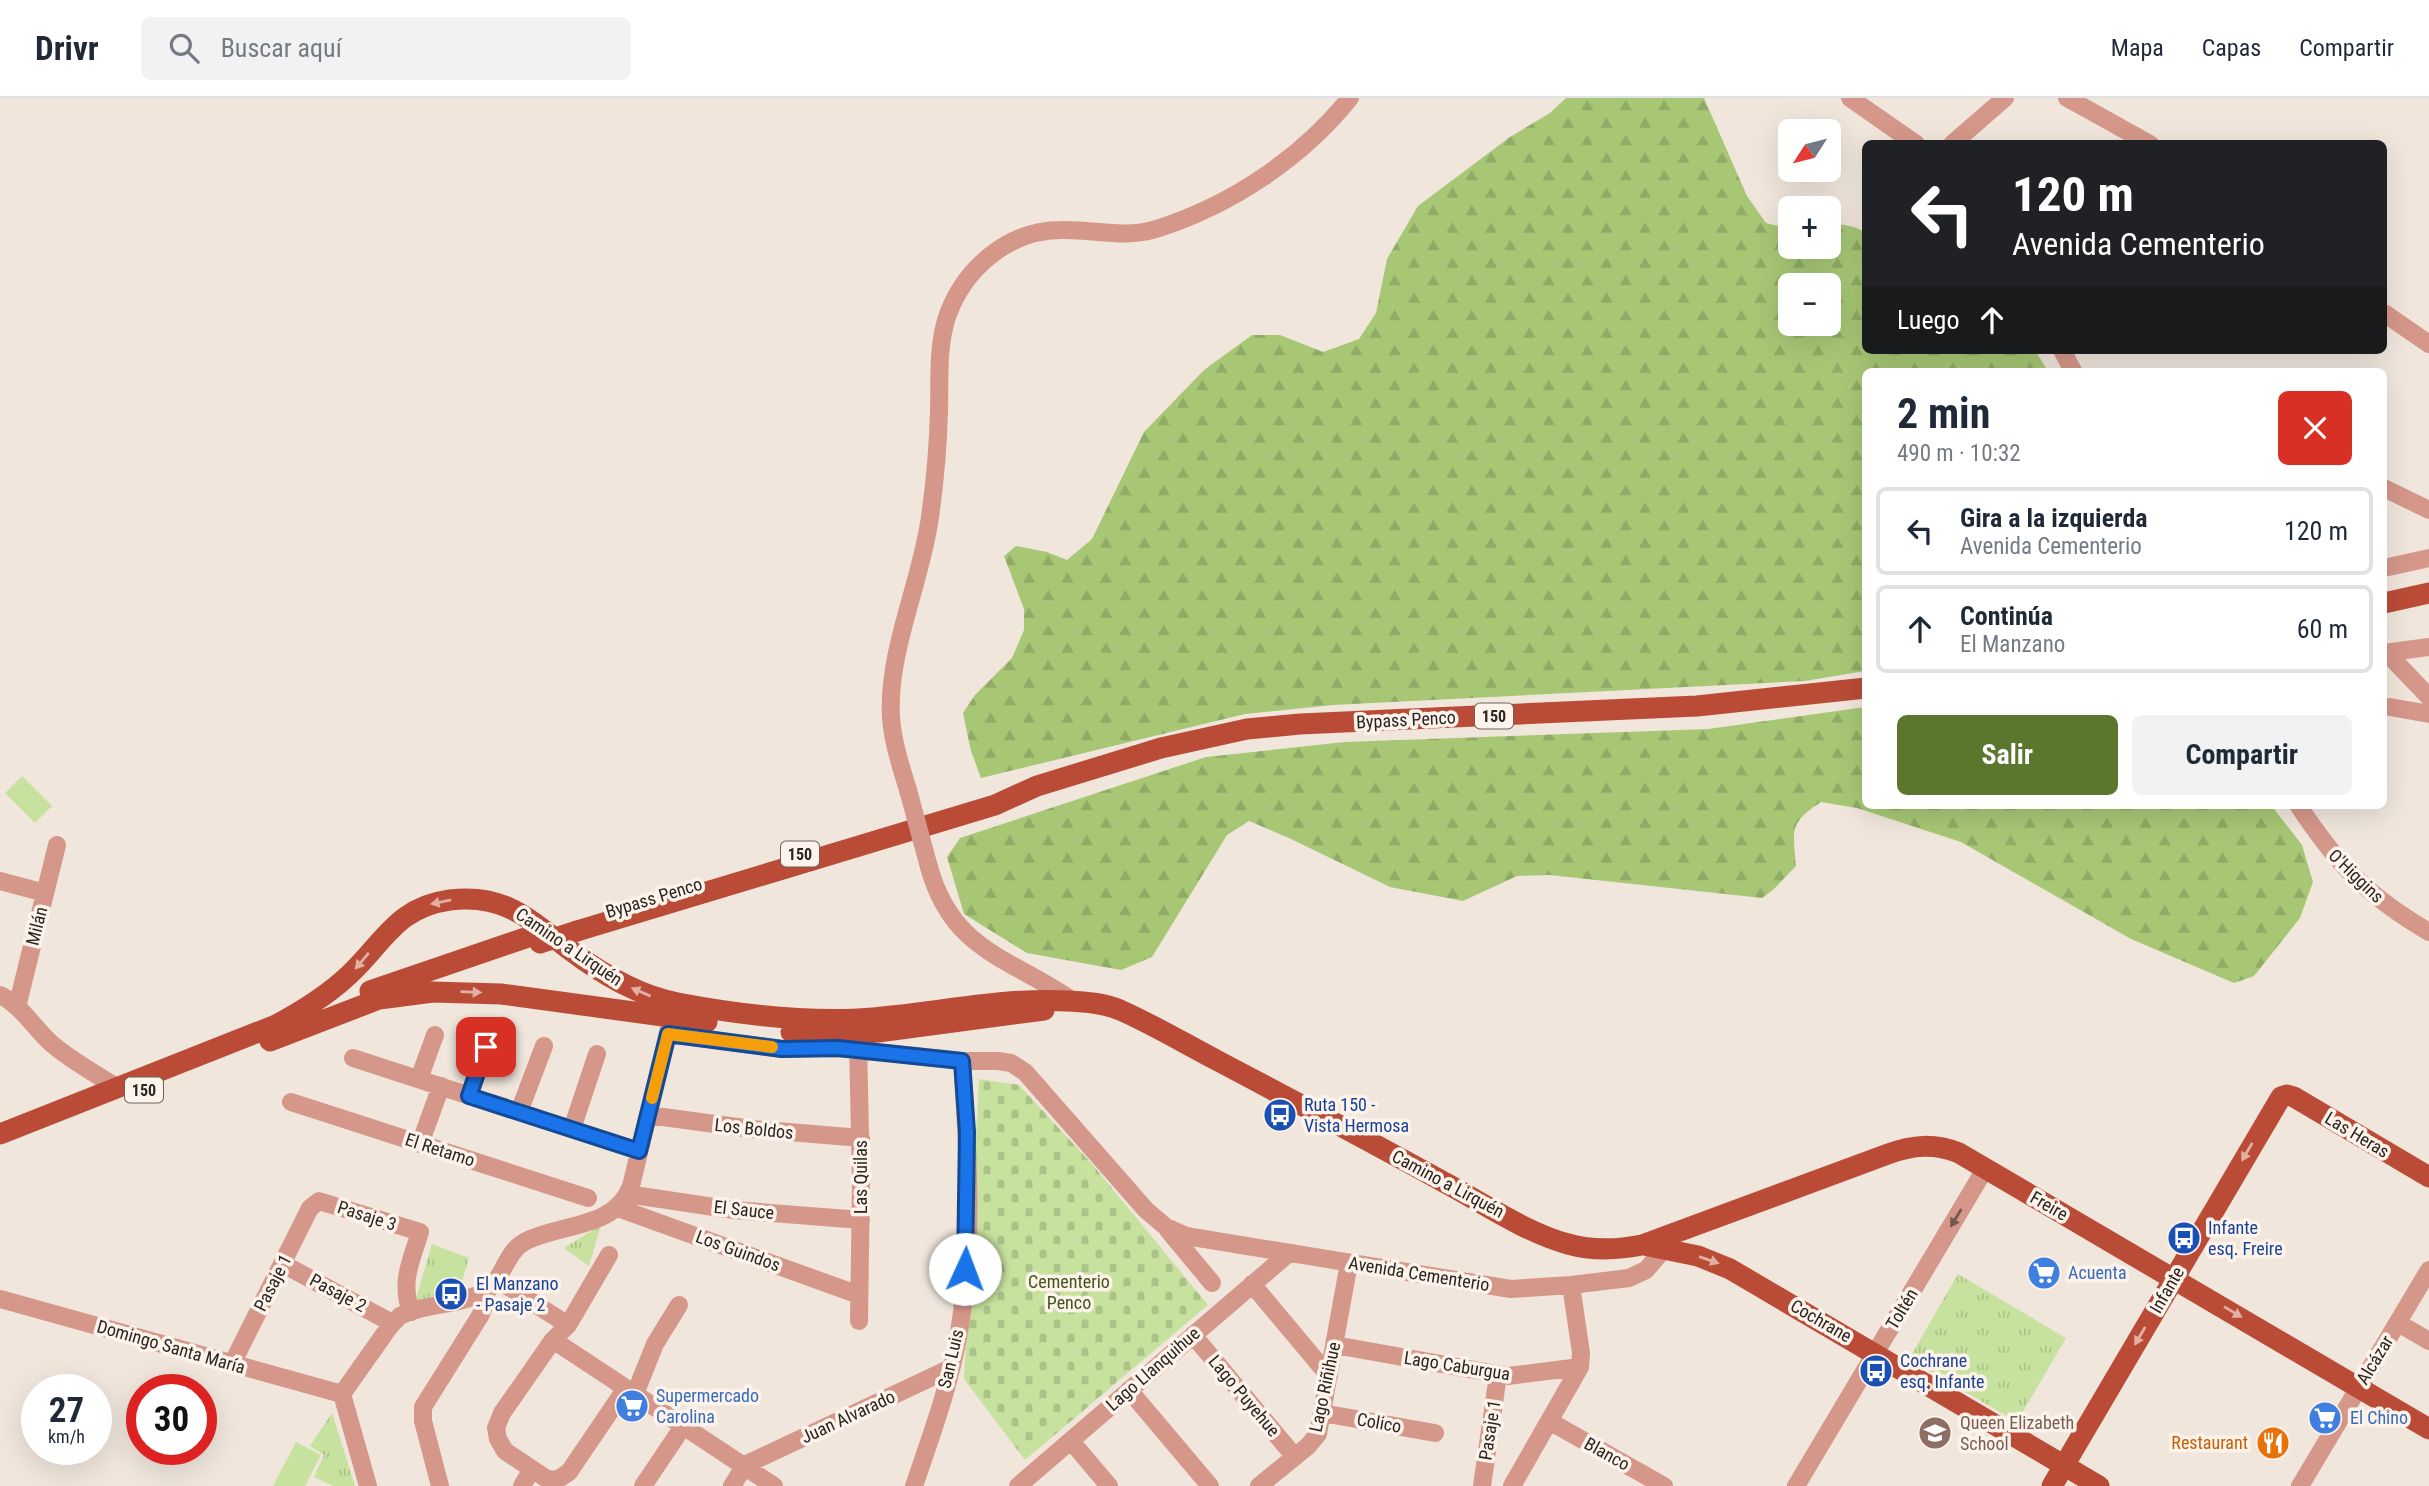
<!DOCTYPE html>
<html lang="es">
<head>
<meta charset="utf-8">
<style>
  :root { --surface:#fff; --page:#f2f2f3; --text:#1f2937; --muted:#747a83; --line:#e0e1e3; --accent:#5a772d }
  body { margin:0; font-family:"Roboto Condensed",sans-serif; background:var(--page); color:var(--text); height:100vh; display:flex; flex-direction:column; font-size:26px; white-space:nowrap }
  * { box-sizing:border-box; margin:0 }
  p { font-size:23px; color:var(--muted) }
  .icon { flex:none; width:38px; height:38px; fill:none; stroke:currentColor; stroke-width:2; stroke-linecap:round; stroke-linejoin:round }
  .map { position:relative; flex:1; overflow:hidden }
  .drawer { position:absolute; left:1862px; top:270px; width:525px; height:441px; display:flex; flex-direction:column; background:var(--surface); border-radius:10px; box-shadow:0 7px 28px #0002 }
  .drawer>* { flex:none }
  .hud { position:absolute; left:1862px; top:42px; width:525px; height:214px; border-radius:10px; box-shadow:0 7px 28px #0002; background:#202124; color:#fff; overflow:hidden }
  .needle { width:46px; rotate:234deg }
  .tools { position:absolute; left:1778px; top:21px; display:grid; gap:14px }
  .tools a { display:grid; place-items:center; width:63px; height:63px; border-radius:10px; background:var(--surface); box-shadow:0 7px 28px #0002; font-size:35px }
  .speed { position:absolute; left:21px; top:1276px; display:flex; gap:14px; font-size:35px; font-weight:700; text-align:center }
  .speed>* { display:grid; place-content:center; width:91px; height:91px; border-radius:50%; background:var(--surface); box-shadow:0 7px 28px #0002; line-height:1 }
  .speed small { font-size:18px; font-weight:400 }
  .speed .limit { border:10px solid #d22; background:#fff; color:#111 }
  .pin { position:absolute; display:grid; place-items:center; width:60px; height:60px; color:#fff; margin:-30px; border-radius:14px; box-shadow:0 4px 10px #0006 }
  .me { position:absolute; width:77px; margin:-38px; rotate:2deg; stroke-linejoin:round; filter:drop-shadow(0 0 5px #0008) }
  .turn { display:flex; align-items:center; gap:24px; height:147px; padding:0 35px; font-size:32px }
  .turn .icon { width:91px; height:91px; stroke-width:2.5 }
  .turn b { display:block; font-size:49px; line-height:60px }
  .then { display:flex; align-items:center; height:66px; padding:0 35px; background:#0003; gap:14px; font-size:26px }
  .round { display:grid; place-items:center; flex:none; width:74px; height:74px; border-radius:10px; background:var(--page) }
  .headline { display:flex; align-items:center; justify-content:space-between; height:119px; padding:0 35px }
  h1 { font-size:42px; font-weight:700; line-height:52px }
  .button { display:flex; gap:14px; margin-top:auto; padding:14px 35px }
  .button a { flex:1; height:80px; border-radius:10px; background:var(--accent); color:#fff; font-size:28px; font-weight:700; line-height:80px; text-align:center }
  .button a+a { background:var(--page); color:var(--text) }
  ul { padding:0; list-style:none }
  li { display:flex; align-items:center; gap:21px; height:88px; margin:0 14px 10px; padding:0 21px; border:4px solid var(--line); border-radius:10px }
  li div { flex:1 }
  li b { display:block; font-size:26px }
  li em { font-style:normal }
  header { display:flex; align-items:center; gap:42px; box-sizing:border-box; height:98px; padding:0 35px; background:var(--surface); border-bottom:2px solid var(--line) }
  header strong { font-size:33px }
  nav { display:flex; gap:38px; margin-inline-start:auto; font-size:24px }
  .search { width:490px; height:63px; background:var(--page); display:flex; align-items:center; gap:18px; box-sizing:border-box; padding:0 24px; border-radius:10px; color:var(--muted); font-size:26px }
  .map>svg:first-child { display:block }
  .grass { fill:url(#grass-tufts) }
  .forest { fill:url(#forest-firs); fill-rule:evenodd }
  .cemetery { fill:url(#cemetery-stones) }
  .garden { fill:#c7e29f }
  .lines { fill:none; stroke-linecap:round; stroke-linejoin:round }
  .minor { stroke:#d5978a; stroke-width:18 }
  .major { stroke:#ba4c37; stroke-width:21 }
  .minor-bridge { stroke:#d5978a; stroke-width:18 }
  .major-bridge { stroke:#ba4c37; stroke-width:21 }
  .oneway { fill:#e2b0a2 }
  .oneway2 { fill:#765851 }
  .route-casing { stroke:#114b97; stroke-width:18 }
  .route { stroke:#1a73e8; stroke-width:12 }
  .slow { stroke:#f59e0b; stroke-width:12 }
  .labels { text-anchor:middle; stroke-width:7; stroke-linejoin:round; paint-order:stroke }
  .shield { fill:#fdf3ea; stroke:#69635e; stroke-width:2 }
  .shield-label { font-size:16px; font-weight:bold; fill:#292522 }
  .street-label { font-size:18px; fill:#292522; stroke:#fdf3ea }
  .transit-label { font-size:18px; fill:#164399; stroke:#fdf3ea; text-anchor:start }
  .shop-label { font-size:18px; fill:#366cbe; stroke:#fdf3ea; text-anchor:start }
  .park-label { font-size:18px; fill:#41551c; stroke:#fdf3ea }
  .education-label { font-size:18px; fill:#785e54; stroke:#fdf3ea; text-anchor:start }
  .food-label { font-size:18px; fill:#c56008; stroke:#fdf3ea; text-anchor:end }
</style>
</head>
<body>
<header>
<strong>Drivr</strong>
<div class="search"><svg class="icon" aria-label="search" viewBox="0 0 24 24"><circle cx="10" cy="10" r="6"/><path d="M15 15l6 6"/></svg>Buscar aquí</div>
<nav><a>Mapa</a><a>Capas</a><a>Compartir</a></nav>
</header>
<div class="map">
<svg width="2429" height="1388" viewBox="0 0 2429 1388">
  <defs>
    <pattern id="grass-tufts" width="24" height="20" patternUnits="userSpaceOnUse" patternTransform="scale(1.75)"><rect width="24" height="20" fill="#c7e29f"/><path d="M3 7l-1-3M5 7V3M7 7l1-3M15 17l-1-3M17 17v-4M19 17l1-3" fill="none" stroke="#abc289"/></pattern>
    <pattern id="forest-firs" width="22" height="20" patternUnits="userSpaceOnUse" patternTransform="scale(1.75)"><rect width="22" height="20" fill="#a7c775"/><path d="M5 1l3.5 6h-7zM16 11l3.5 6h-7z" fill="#90ab65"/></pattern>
    <pattern id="cemetery-stones" width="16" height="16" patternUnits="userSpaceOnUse" patternTransform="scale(1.75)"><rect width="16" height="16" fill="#c7e29f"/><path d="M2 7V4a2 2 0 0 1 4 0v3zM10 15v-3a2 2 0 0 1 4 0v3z" fill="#abc289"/></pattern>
  </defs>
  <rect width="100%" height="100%" fill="#f0e6dc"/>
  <path class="grass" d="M601,1127L589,1168L564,1150Z
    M432,1146L469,1160L460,1190L415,1204Z
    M1958,1176L2066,1240L2017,1324L1909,1261Z
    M332,1315L355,1388H333L314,1379L324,1357L310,1348Z"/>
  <path class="forest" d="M1566,0H1704L1747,98L1766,125L1790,131V149H1829V124L1854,129L1865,134L1866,252H2035L2048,273H1866L1865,573L1805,583L1333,607L1245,616L981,680L971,653L963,615L975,597L1012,560L1024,532V511L1004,458L1016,448L1047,454L1067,462L1092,441L1144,334L1204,272L1252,237H1280L1323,254L1359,241L1376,215L1387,161L1418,108L1510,39L1550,15ZM1790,187H1829V226H1790Z
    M1865,609L1866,707H2271L2302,747L2313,784L2300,820L2254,878L2234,885L2131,841L1961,744L1857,710L1821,704C1789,725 1793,731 1796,768L1773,792L1762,800L1550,777L1517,778L1463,803L1390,789L1289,740L1249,723L1227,737L1152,859L1121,872L1027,855L964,816L947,759L960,740L1206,659L1345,644L1708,631Z"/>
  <path class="cemetery" d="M979,981L1019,987L1092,1066L1208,1207L1025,1362L964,1281Z"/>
  <path class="garden" d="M22,678L52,708L35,725L5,695Z
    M296,1344L321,1357L305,1388H273Z"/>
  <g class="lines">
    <path class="minor" d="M1850,0L1916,46
      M2067,0L2150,46
      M1952,46L2005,0
      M2384,215L2429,246
      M2062,252L2073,273
      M2384,390L2429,412
      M2384,470L2429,460
      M2384,555L2429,549
      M2387,555L2429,599
      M2390,609L2429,616
      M908,692C901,669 893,645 891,620C887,554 921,485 930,419C935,384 938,349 939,313C940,282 937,250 947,219C964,170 1009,132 1061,132C1094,131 1124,141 1156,131C1230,108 1302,60 1350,0
      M2298,707C2338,767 2366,797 2429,834
      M929,769C952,853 1009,859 1073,903
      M0,783L45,795
      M0,897C21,907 35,931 52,946C72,963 95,976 117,989
      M17,909L57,747
      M668,936L782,951L838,950L962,963H998L1011,965L1025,974L1146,1112L1166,1129L1186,1138L1511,1191L1571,1187L1629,1180L1646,1172L1664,1151
      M858,943L861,1085L859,1223
      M353,960L639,1053
      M419,981L435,937
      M469,998L486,949
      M291,1004L588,1100
      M519,1014L544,948
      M648,1017L752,1031L861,1040
      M572,1031L597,956
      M420,1046L441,988
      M627,1096L734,1112L861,1122
      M618,1110L859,1197
      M1168,1132L1212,1185
      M609,1157L568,1227L553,1242L502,1315L496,1330L498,1341L505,1353L547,1381L557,1382L569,1374L626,1290
      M283,1166L392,1225
      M498,1182L568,1227
      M1252,1186L1329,1278
      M0,1201L342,1296
      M2398,1225L2429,1243
      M1193,1237L1295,1359
      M553,1242L774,1388
      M1335,1247L1508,1278L1580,1269
      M232,1266L310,1110L319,1103L420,1134C411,1164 400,1183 411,1214
      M1129,1292L1210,1388
      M342,1296L390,1228L400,1218C425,1205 457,1208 482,1195C504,1184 504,1154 526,1143C562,1125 615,1131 631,1088L670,927
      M342,1296L368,1388
      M635,1296L655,1246L679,1207
      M1322,1315L1435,1335
      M1549,1323L1664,1388
      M1071,1343L1109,1388
      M745,1367L951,1270
      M440,1388L423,1323V1309L480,1218L485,1207L487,1193
      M522,1388L532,1371
      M643,1388L684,1327
      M732,1388L745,1367
      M914,1388C931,1338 950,1287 959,1234C974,1146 968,1052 962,963
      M1018,1388L1289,1155
      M1259,1388L1308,1348L1318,1336L1349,1165
      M1482,1388L1498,1277
      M1512,1388L1580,1269L1581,1255L1571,1187
      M1796,1388L1985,1071
      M2300,1388L2429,1172"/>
    <path class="major" d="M2384,505L2429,495
      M577,833L995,707L1037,688L1161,650L1247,631L1300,626L1697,608L1866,590
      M370,893L534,837
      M791,934L840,937L878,934L1044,912
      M270,943L379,901L433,894L501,896L707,924
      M0,1036L276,927C302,913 328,897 350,876C384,844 397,809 450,802C505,795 530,822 570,852C602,876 638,898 678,905C736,916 798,924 858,921C928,917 997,899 1068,903C1086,904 1103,905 1120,912C1154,927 1187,947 1220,964C1294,1003 1367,1042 1440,1082C1480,1103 1524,1134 1568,1146C1593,1153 1617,1152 1642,1147L1888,1056C1913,1047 1934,1045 1959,1055L2429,1331
      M1644,1147L1698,1158L1730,1171L2099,1388
      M2052,1388L2281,999L2287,997L2294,999L2429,1079"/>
    <path class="minor-bridge" d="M908,692L929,769"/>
    <path class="major-bridge" d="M540,845L577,833"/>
  </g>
  <defs><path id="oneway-solid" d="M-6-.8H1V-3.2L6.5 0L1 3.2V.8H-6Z" transform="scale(1.75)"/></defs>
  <g class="oneway">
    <use href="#oneway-solid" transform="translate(441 804) rotate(168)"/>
    <use href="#oneway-solid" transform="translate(362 863) rotate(130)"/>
    <use href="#oneway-solid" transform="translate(471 894) rotate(2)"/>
    <use href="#oneway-solid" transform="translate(641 894) rotate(-157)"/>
    <use href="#oneway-solid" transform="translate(2247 1054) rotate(120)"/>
    <use href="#oneway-solid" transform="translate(1709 1162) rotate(19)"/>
    <use href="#oneway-solid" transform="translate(2233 1214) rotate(31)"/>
    <use href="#oneway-solid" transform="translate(2140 1238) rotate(120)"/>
  </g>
  <use class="oneway2" href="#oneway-solid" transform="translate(1956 1120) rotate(121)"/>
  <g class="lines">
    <defs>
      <path id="route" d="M486,949L469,998L639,1053L668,936L782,951L838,950L962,963L967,1034L965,1171"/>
    </defs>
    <use href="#route" class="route-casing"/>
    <use href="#route" class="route"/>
    <path class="slow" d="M652,1000L668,936L772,949"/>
  </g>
  <defs>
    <symbol id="bus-disc" viewBox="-11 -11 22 22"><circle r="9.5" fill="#1a4fb4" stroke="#fdf3ea"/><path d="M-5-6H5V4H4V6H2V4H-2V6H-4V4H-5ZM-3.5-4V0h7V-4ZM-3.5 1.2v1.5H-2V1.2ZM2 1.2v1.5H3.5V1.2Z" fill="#fff"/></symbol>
    <symbol id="supermarket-disc" viewBox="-11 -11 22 22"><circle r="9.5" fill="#3f7fe0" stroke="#fdf3ea"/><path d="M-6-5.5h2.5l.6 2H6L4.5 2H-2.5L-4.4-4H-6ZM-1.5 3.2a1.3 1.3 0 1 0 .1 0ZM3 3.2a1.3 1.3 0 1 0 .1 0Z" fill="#fff"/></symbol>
    <symbol id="school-disc" viewBox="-11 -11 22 22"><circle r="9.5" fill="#8d6e63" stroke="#fdf3ea"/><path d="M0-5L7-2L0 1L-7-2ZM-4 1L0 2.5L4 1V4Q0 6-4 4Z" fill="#fff"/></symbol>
    <symbol id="restaurant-disc" viewBox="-11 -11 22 22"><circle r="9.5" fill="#e8710a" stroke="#fdf3ea"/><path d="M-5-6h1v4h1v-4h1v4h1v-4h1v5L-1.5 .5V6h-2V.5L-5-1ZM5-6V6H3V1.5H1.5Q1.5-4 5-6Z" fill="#fff"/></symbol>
  </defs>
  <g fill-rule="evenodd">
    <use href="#bus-disc" x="1261" y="998" width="38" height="38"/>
    <use href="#bus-disc" x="2165" y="1121" width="38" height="38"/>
    <use href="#supermarket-disc" x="2025" y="1156" width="38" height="38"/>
    <use href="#bus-disc" x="432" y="1177" width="38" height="38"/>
    <use href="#bus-disc" x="1857" y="1254" width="38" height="38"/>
    <use href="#supermarket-disc" x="613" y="1289" width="38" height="38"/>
    <use href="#supermarket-disc" x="2306" y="1301" width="38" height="38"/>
    <use href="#school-disc" x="1916" y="1316" width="38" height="38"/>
    <use href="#restaurant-disc" x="2254" y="1326" width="38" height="38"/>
  </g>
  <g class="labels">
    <g class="shield">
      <rect x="1475" y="605.5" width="38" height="25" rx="5"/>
      <rect x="781" y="743.5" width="38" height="25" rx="5"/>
      <rect x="125" y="979.5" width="38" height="25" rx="5"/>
    </g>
    <g class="shield-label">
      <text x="1494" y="624">150</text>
      <text x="800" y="762">150</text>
      <text x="144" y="998">150</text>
    </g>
    <g class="street-label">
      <text transform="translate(1406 622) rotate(-3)" y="6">Bypass Penco</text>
      <text transform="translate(2356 778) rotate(44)" y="6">O'Higgins</text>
      <text transform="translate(654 800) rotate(-17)" y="6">Bypass Penco</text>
      <text transform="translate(37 828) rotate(-76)" y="6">Milán</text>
      <text transform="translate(569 849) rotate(34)" y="6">Camino a Lirquén</text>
      <text transform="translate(754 1031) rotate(6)" y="6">Los Boldos</text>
      <text transform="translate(2357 1037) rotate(31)" y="6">Las Heras</text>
      <text transform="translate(440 1052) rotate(18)" y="6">El Retamo</text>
      <text transform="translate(861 1079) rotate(-90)" y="6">Las Quilas</text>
      <text transform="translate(1448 1086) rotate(28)" y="6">Camino a Lirquén</text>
      <text transform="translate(2049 1108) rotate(30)" y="6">Freire</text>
      <text transform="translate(744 1112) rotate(6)" y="6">El Sauce</text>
      <text transform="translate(367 1118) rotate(18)" y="6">Pasaje 3</text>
      <text transform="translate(738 1153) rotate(20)" y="6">Los Guindos</text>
      <text transform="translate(1419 1176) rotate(9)" y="6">Avenida Cementerio</text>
      <text transform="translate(273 1185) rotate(-63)" y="6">Pasaje 1</text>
      <text transform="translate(2167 1192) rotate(-60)" y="6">Infante</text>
      <text transform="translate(338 1195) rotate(28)" y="6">Pasaje 2</text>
      <text transform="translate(1902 1211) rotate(-59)" y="6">Toltén</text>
      <text transform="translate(1821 1223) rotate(30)" y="6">Cochrane</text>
      <text transform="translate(171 1249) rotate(16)" y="6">Domingo Santa María</text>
      <text transform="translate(951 1261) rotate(-77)" y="6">San Luis</text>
      <text transform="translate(2375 1262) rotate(-59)" y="6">Alcázar</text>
      <text transform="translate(1457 1268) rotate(9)" y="6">Lago Caburgua</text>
      <text transform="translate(1153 1271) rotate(-41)" y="6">Lago Llanquihue</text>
      <text transform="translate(1325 1289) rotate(-78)" y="6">Lago Riñihue</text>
      <text transform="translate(1244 1298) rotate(50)" y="6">Lago Puyehue</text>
      <text transform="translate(848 1319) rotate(-25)" y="6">Juan Alvarado</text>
      <text transform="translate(1379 1325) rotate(10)" y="6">Colico</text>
      <text transform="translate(1490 1332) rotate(-81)" y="6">Pasaje 1</text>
      <text transform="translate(1607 1356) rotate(29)" y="6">Blanco</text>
    </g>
    <g class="transit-label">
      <text x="1304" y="1013">Ruta 150 -<tspan x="1304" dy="21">Vista Hermosa</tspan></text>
      <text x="2208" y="1136">Infante<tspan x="2208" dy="21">esq. Freire</tspan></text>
      <text x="476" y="1192">El Manzano<tspan x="476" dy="21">- Pasaje 2</tspan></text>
      <text x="1900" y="1269">Cochrane<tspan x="1900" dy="21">esq. Infante</tspan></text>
    </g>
    <g class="shop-label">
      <text x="2068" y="1181">Acuenta</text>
      <text x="656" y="1304">Supermercado<tspan x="656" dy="21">Carolina</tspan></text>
      <text x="2350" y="1326">El Chino</text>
    </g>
    <g class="park-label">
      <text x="1069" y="1190">Cementerio<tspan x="1069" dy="21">Penco</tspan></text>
    </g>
    <g class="education-label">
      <text x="1960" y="1331">Queen Elizabeth<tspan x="1960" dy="21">School</tspan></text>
    </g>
    <g class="food-label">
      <text x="2248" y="1351">Restaurant</text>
    </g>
  </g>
</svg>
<div class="tools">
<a><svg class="needle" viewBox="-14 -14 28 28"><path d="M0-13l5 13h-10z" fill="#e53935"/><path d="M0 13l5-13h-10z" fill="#747a83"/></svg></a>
<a>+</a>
<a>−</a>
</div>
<div class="speed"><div>27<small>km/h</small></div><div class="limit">30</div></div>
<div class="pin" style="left:486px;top:949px;background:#d93025"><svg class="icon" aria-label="arrive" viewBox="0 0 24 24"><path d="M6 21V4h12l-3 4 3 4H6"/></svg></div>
<svg class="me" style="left:965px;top:1171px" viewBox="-20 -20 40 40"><circle r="19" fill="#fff"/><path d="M0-13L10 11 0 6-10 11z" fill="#1a73e8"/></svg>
<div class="hud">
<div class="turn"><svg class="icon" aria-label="left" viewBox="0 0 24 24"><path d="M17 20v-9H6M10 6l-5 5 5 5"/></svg><div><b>120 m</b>Avenida Cementerio</div></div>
<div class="then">Luego<svg class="icon" aria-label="ahead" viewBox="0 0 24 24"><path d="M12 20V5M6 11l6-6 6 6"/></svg></div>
</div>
<section class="drawer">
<div class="headline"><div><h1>2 min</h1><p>490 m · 10:32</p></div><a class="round" style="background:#d93025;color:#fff"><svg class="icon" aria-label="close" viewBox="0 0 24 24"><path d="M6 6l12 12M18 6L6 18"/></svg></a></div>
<ul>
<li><svg class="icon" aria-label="left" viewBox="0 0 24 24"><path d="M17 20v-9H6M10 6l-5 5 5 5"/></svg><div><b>Gira a la izquierda</b><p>Avenida Cementerio</p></div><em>120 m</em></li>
<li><svg class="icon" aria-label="ahead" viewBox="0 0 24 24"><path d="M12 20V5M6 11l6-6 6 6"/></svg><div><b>Continúa</b><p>El Manzano</p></div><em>60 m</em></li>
</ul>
<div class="button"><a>Salir</a><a>Compartir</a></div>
</section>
</div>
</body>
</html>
